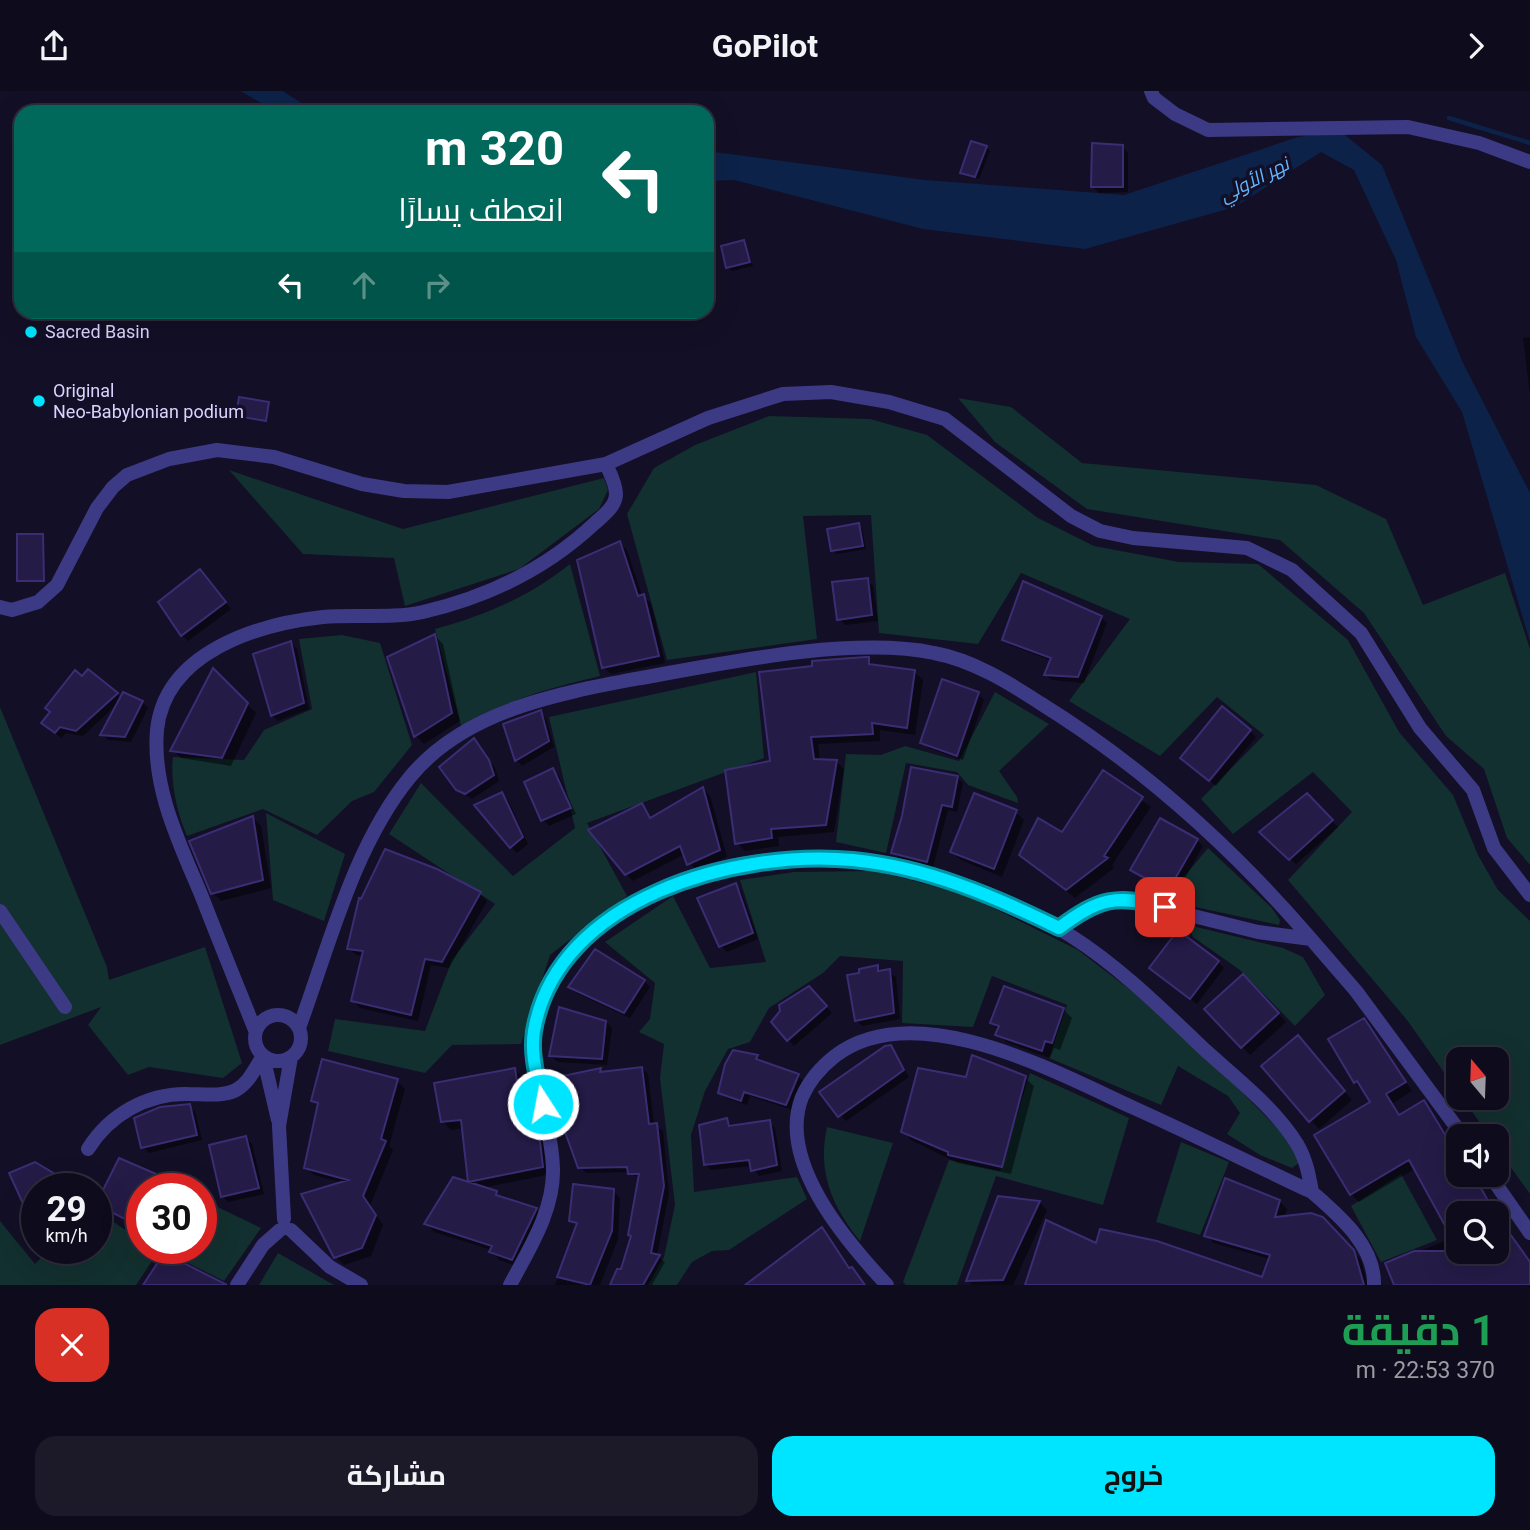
<!DOCTYPE html>
<html lang="ar">
<head>
<meta charset="utf-8">
<style>
  :root { --surface:#0e0b1c; --page:#1c1929; --text:#f1f3f6; --muted:#9b9ba3; --line:#2e2b3b; --accent:#00e5ff }
  body { margin:0; font-family:Roboto,Cairo,sans-serif; background:var(--page); color:var(--text); direction:rtl; height:100vh; display:flex; flex-direction:column; font-size:26px; white-space:nowrap }
  * { box-sizing:border-box; margin:0 }
  p { font-size:23px; color:var(--muted) }
  .icon { flex:none; width:38px; height:38px; fill:none; stroke:currentColor; stroke-width:2; stroke-linecap:round; stroke-linejoin:round }
  .map { position:relative; height:1194px; overflow:hidden; direction:ltr }
  .panel { display:flex; flex-direction:column; background:var(--surface); flex:1 }
  .panel>* { flex:none }
  .guide { position:absolute; left:14px; top:14px; width:700px; height:214px; border-radius:21px; box-shadow:0 7px 28px #0002,0 0 0 2px var(--line); direction:rtl; background:#00695c; color:#fff; overflow:hidden }
  .needle { width:46px; rotate:341deg }
  .fabs { position:absolute; left:1446px; top:956px; display:grid; gap:14px }
  .fabs a { display:grid; place-items:center; width:63px; height:63px; border-radius:14px; background:var(--surface); box-shadow:0 7px 28px #0002,0 0 0 2px var(--line); font-size:35px }
  .speed { position:absolute; left:21px; top:1082px; display:flex; gap:14px; font-size:35px; font-weight:700; text-align:center }
  .speed>* { display:grid; place-content:center; width:91px; height:91px; border-radius:50%; background:var(--surface); box-shadow:0 7px 28px #0002,0 0 0 2px var(--line); line-height:1 }
  .speed small { font-size:18px; font-weight:400 }
  .speed .limit { border:10px solid #d22; background:#fff; color:#111 }
  .pin { position:absolute; display:grid; place-items:center; width:60px; height:60px; color:#fff; margin:-30px; border-radius:14px; box-shadow:0 4px 10px #0006 }
  .me { position:absolute; width:77px; margin:-38px; rotate:349deg; stroke-linejoin:round; filter:drop-shadow(0 0 5px #0008) }
  .turn { display:flex; align-items:center; gap:24px; height:147px; padding:0 35px; font-size:32px }
  .turn .icon { width:91px; height:91px; stroke-width:2.5 }
  .turn b { display:block; font-size:49px; line-height:60px }
  .lanes { display:flex; align-items:center; height:66px; padding:0 35px; background:#0003; justify-content:center; gap:35px; direction:ltr }
  .lanes .off { opacity:.35 }
  .round { display:grid; place-items:center; flex:none; width:74px; height:74px; border-radius:21px; background:var(--page) }
  .summary { display:flex; align-items:center; justify-content:space-between; height:119px; padding:0 35px }
  h1 { font-size:42px; font-weight:700; line-height:52px; color:#1e9e55 }
  .cta { display:flex; gap:14px; margin-top:auto; padding:14px 35px }
  .cta a { flex:1; height:80px; border-radius:21px; background:var(--accent); color:#111; font-size:28px; font-weight:700; line-height:80px; text-align:center }
  .cta a+a { background:var(--page); color:var(--text) }
  header { display:flex; justify-content:space-between; align-items:center; height:91px; padding:0 35px; background:var(--surface); font-size:32px; font-weight:700 }
  .map>svg:first-child { display:block }
  .green { fill:#12302f }
  .water { fill:#0c2248 }
  .shadow { fill:#0007 }
  .lines { fill:none; stroke-linecap:round; stroke-linejoin:round }
  .stream { stroke:#0c2248; stroke-width:4.5 }
  .building { fill:#241b47; stroke:#3b2d73; stroke-width:2 }
  .minor { stroke:#3d3a85; stroke-width:14 }
  .route-casing { stroke:#0095a6; stroke-width:18 }
  .route { stroke:#00e5ff; stroke-width:12 }
  .poi-dot { fill:#00e5ff; stroke:#130f26; stroke-width:2.5 }
  .labels { text-anchor:middle; stroke-width:7; stroke-linejoin:round; paint-order:stroke }
  .poi-label { font-size:18px; fill:#d9d4ff; stroke:#130f26; text-anchor:start }
  .water-label { font-size:19px; font-style:italic; fill:#62b6ff; stroke:#130f26 }
</style>
</head>
<body>
<header><svg class="icon" aria-label="forward" viewBox="0 0 24 24"><path d="M9 5l7 7-7 7"/></svg>GoPilot<svg class="icon" aria-label="share" viewBox="0 0 24 24"><path d="M12 15V3M7 8l5-5 5 5M5 13v7h14v-7"/></svg></header>
<div class="map">
<svg width="1530" height="1194" viewBox="0 0 1530 1194">
  <rect width="100%" height="100%" fill="#130f26"/>
  <path class="green" d="M958,307L1011,316L1082,372L1316,394L1386,428L1423,514L1505,482L1530,558V774L1507,747L1484,678L1446,645L1364,522L1280,449L1087,418L995,351Z
    M769,325L870,328L927,344L1038,427L1094,455L1179,471L1258,473L1348,549L1399,641L1453,704L1478,764L1498,799L1530,830V1103L1496,1056V1045H1489L1462,1006H1496V968H1458V1001L1407,929L1288,789L1352,721L1313,681L1233,743L1201,708L1264,644L1217,606L1160,665L1069,610L1130,528L1021,482L978,553L879,542L871,424L803,425L817,548L667,569L627,423L654,377L695,354Z
    M229,379L403,438L604,387L608,399L599,418L519,478L405,515L394,467L303,463Z
    M570,473L600,585C544,599 512,606 462,638L435,538C485,524 529,506 570,473Z
    M342,544L380,552L412,654L374,701L352,710L317,744L263,718L187,745C177,722 170,691 173,666L244,669L264,639L312,618L299,548Z
    M756,581L764,667L587,732L627,805L550,864L521,953L452,954L425,982L328,960L335,928L425,940L452,869L495,813L389,743L421,692L513,785L575,737L549,626Z
    M995,601L1049,633L999,680L1017,706L1018,712L968,694L957,681L906,672L886,762L836,751L846,663L881,664L905,655L959,670Z
    M0,616L107,876L109,889L205,856L242,972L223,987L149,976L128,984L88,934L101,916L0,954Z
    M266,722L345,763L324,830L273,809Z
    M1208,757L1272,817L1280,829L1279,834L1195,816L1168,805Z
    M876,780L967,804L1078,859L1133,901L1234,993L1286,1046L1300,1071L1292,1077L1260,1064L1227,1043L1240,1022L1228,1005L1178,975L1161,1014L1049,967L1067,914L992,885L973,936L902,932L903,870L840,865L823,882L769,917L750,951L728,958L705,1000L691,1044L694,1101L797,1086L807,1108L729,1159L712,1160L692,1171L677,1194H648L664,1166L675,1114L660,987L664,953L639,941L650,928L655,892L605,851L673,805L710,877L766,871L740,789L794,781Z
    M1188,834L1283,857L1303,866L1325,904L1295,935L1240,879L1193,846Z
    M1030,982L1129,1027L1103,1114L996,1085L957,1194H906L903,1191L949,1069L1000,1080Z
    M827,1036L893,1052L860,1150C832,1116 817,1080 827,1036Z
    M1181,1051L1229,1071L1200,1144L1156,1131Z
    M1401,1083L1437,1149L1381,1171L1351,1115Z
    M201,1108L261,1137L224,1190L158,1157H201Z
    M100,1122L142,1150V1157H152L158,1161L136,1194H0V1130L35,1173L51,1157H96V1124Z
    M278,1162L334,1194H259Z"/>
  <path class="water" d="M240,0H283L315,21H277Z
    M1340,40L1382,74L1463,272L1530,402V551L1462,321L1416,246L1396,169L1354,79L1321,61L1235,116L1085,158L923,138L734,89L707,90V60L925,89L1124,104L1298,46Z"/>
  <path class="shadow" d="M986,56L990,60L979,88L966,85L962,82Z
    M1122,56L1128,62V101L1099,102L1093,96Z
    M744,151L753,175L732,180L728,176Z
    M1530,246V304L1523,247Z
    M268,313L267,331L238,325Z
    M859,434L862,438L866,458L837,463L833,460Z
    M43,445L44,491H21L19,490Z
    M620,452L627,459L642,505L651,512L665,572L611,583L603,576Z
    M206,486L231,518L188,550L182,544Z
    M867,489L873,495L878,530L845,534L839,528Z
    M1101,526L1107,532L1084,592L1052,589L1046,584L1052,570L1010,554L1004,548Z
    M435,545L443,553L460,630L424,653L416,645Z
    M291,552L297,558L309,618L278,630L272,624Z
    M868,568L875,576L914,581L923,589L915,644L880,639V650L818,653L820,670H836L844,678L834,741L778,746L779,755L745,760L737,752L772,672Z
    M213,580L256,622L231,675L181,667L173,659Z
    M117,603L121,608L142,611L148,617L131,651L108,649L102,643L117,613L83,645L66,642L61,647L49,637Z
    M978,603L984,609L963,669L928,657L922,651Z
    M540,621L546,627L554,656L522,675L517,669L505,634Z
    M1250,640L1256,646L1216,695L1188,672Z
    M474,649L495,677L499,690L472,708L457,698Z
    M553,679L559,685L576,723L549,735L543,729Z
    M1104,682L1151,716L1112,774L1114,777L1075,807L1021,764L1063,743Z
    M957,686L963,692L957,721L948,719L933,776L899,767L893,761Z
    M703,698L710,705L727,766L696,780L685,763L633,790L626,783L642,714L652,727Z
    M502,703L508,709L528,753L517,762L511,756Z
    M1307,705L1338,736L1296,773L1262,741Z
    M1016,721L1024,729L1002,786L961,769L952,761Z
    M253,727L261,735L271,797L221,810L213,802Z
    M1197,749L1203,755L1175,805L1133,779Z
    M735,794L741,800L758,848L727,861L721,855L699,808Z
    M480,803L487,810L449,877L431,874L418,930L360,917L353,910L364,865L356,864L349,857Z
    M1218,871L1224,877L1197,913L1157,883Z
    M877,876L896,886L900,928L862,935L856,929Z
    M644,890L650,896L630,927L576,902L570,896Z
    M1251,893L1286,931L1250,964L1207,918Z
    M809,897L832,922L794,955L773,931L782,920L781,915Z
    M1063,918L1072,927L1060,959L1054,957L1050,967L1006,951L992,931Z
    M1364,929L1412,1000L1393,1012L1401,1025L1424,1012L1431,1020L1458,1061V1083H1472L1530,1170V1194H1486L1496,1160V1122H1458V1150L1416,1077L1359,1111L1351,1103L1372,1012L1355,991L1331,948Z
    M606,931L612,937L607,974L557,971L551,965Z
    M1306,954L1352,1009L1319,1038L1311,1029Z
    M891,956L909,986L846,1030L840,1024Z
    M757,965L764,972L798,985L804,991L792,1019L750,1005L747,1014L726,1007L720,1001Z
    M642,977L648,983L654,1034L663,1040L669,1102L657,1165L665,1171L652,1194H612L622,1180L632,1146L640,1088L629,1081L586,1082L580,1076L600,979L603,982Z
    M515,979L523,987L530,1039L541,1047L548,1060L551,1083L482,1097L496,1102L503,1108L536,1118L544,1126L520,1176L499,1169L492,1159L434,1141L427,1133L475,1095L470,1090L464,1037L451,1039L443,1031Z
    M1025,987L1034,995L1011,1083L958,1072L911,1049L903,1040L968,988Z
    M397,990L405,998L389,1055L393,1059L370,1115L383,1134L371,1165L344,1174L336,1166L343,1092L314,1084L306,1076L319,1016L313,1009Z
    M189,1014L195,1021L202,1049L149,1062L143,1056Z
    M726,1028L733,1036L769,1031L775,1037L782,1080L759,1085L752,1075L711,1079L705,1073Z
    M246,1047L252,1053L264,1103L228,1111L222,1105Z
    M119,1069L171,1091L178,1097H142V1139L107,1120L98,1112Z
    M11,1083L54,1085L63,1097H37Z
    M613,1100L620,1107L618,1148L600,1194H555L578,1136L571,1129Z
    M1279,1110L1287,1118L1284,1127L1331,1136L1361,1169L1368,1194H1027L1097,1155L1263,1188L1270,1168L1214,1152L1206,1144Z
    M1039,1111L1047,1119L1013,1194H972L968,1190Z
    M821,1139L864,1194H753Z
    M1445,1150L1453,1159L1467,1194H1395L1387,1173Z"/>
  <g class="lines">
    <path class="stream" d="M1449,27L1530,52"/>
  </g>
  <path class="building" d="M971,50L987,55L975,86L960,82Z
    M1092,52L1123,54V96H1091Z
    M744,149L750,171L726,177L721,155Z
    M239,306L269,311L266,330L236,325Z
    M859,432L863,455L831,460L827,438Z
    M17,443H43L44,490H17Z
    M620,450L638,505L644,503L659,565L602,577L577,469Z
    M200,478L226,511L181,545L158,511Z
    M868,487L872,524L837,529L832,491Z
    M1023,490L1102,525L1078,586L1044,584L1051,567L1002,549Z
    M435,543L452,622L414,646L387,566Z
    M291,550L304,612L271,625L253,563Z
    M865,566H869V573L915,579L907,637L872,632L873,643L811,646L814,668L837,669L826,734L771,738L772,747L735,753L725,679L770,670L759,581L812,575V570Z
    M213,577L248,612L222,667L170,660Z
    M88,578L118,602L76,640L60,636L55,642L41,632L50,621L45,617L75,579L82,585Z
    M942,588L979,601L957,665L920,652Z
    M123,601L143,610L125,646L100,644Z
    M1222,615L1251,639L1209,690L1180,667Z
    M541,619L549,650L515,670L503,633Z
    M474,647L489,669L494,684L465,703L456,699L439,676Z
    M911,676L958,685L952,716L942,714L927,771L891,762L902,725Z
    M553,677L571,717L541,730L524,691Z
    M1103,679L1143,706L1104,765L1108,767L1066,799L1019,764L1038,727L1062,741Z
    M703,696L720,759L687,774L680,755L625,784L588,739L642,712L650,727Z
    M502,701L523,746L510,757L474,714Z
    M974,702L1017,719L994,778L950,761Z
    M1307,702L1333,729L1289,769L1259,741Z
    M253,725L263,789L211,803L189,750Z
    M1160,727L1198,748L1168,800L1130,779Z
    M385,758L437,778L481,801L442,871L425,868L411,924L351,910L363,860L347,858L359,807L361,808Z
    M736,792L753,842L719,856L697,807Z
    M1178,839L1219,870L1190,908L1149,877Z
    M595,858L645,889L624,922L568,896Z
    M878,874V880L890,878L894,922L855,930L847,884L859,882V878Z
    M1243,883L1279,922L1241,957L1204,918Z
    M809,895L827,915L787,950L771,931L780,920L779,914Z
    M1004,895L1064,917L1052,952L1045,950L1042,960L995,944L999,935L990,932Z
    M559,916L606,930L602,968L549,965Z
    M1364,927L1406,991L1386,1003L1399,1024L1424,1009L1458,1065V1083H1473L1495,1122H1458V1137L1449,1142L1409,1069L1350,1104L1314,1044L1370,1011L1357,990L1354,992L1328,948Z
    M1298,944L1345,1000L1309,1031L1261,975Z
    M891,954L904,979L838,1026L819,1001L885,955Z
    M733,959L758,964L756,968L799,983L786,1014L744,1001L741,1010L718,1002L725,973Z
    M972,964L1026,985L1002,1076L948,1064V1061L901,1041L918,977L966,986Z
    M322,968L398,988L381,1048L386,1050L363,1105L376,1124L362,1157L334,1167L301,1103L348,1089L304,1077L318,1012L311,1010Z
    M642,976L649,1033L657,1032L664,1095L651,1162L660,1164L643,1194H610L617,1178H621L631,1145L628,1144L639,1083H628L627,1076L578,1077L560,1027L553,987L601,977L600,981Z
    M515,977L524,1038L533,1037L540,1050L543,1076L468,1091L461,1029L441,1031L434,992Z
    M190,1013L197,1044L141,1057L134,1027L160,1016Z
    M727,1027L729,1035L770,1029L777,1074L751,1080L749,1069L704,1074L699,1034Z
    M246,1045L259,1097L221,1106L209,1054Z
    M119,1067L156,1083L190,1097H142V1137L96,1113Z
    M35,1071L55,1083L60,1097H37V1143L9,1082Z
    M453,1086L497,1100L496,1104L537,1117L512,1169L489,1161L492,1155L424,1133Z
    M1225,1087L1280,1109L1275,1126L1311,1122L1323,1126L1354,1159L1364,1194H1025L1046,1129L1096,1152L1100,1138L1157,1150L1262,1186L1270,1164L1204,1145Z
    M573,1093L614,1098L612,1140L590,1194L557,1186L577,1132L569,1130Z
    M998,1105L1040,1110L1003,1189L966,1190Z
    M1496,1123L1530,1171V1194H1394L1385,1172L1414,1160H1496Z
    M822,1136L849,1177L852,1176L865,1194H745Z
    M164,1162L227,1194H143Z"/>
  <g class="lines">
    <path class="minor" d="M1151,0L1154,7L1175,23L1208,39L1408,36L1479,52L1530,71
      M0,516L12,519L38,511L57,494L97,417L113,396L127,384L169,368L217,359L274,366L362,393L404,400L448,401L606,373L708,327L783,303L831,301L889,311L945,328L1071,425L1100,440L1133,447L1247,457L1292,479L1361,542L1420,637L1473,699L1494,757L1530,804
      M0,820L65,916
      M1311,848L1356,900L1463,1045
      M255 947a23 23 0 1 1 46 0a23 23 0 1 1-46 0Z
      M299,937C329,855 354,754 410,686C465,619 560,602 641,587C724,572 852,545 934,562C972,569 1008,591 1040,612C1143,676 1232,756 1311,848L1258,841L1125,808L1096,812L1059,837
      M255,939C237,894 219,850 202,806C180,753 152,698 157,639C165,561 258,533 323,526C355,523 392,528 423,521C488,506 547,477 595,432C604,424 616,415 616,403C616,393 610,382 606,373
      M263,965L278,1029
      M88,1058C109,1024 147,1002 188,1003C202,1003 223,1006 236,999C249,992 255,977 263,965
      M1489,1083L1530,1142
      M284,1128L279,1035L291,966
      M291,1139L330,1176L361,1194
      M237,1194L263,1154L280,1139
      M510,1194C529,1158 554,1120 553,1078C552,1040 537,1004 534,967C529,921 556,875 589,845C715,727 937,758 1071,845C1120,876 1164,920 1205,959C1236,987 1275,1017 1297,1053C1306,1068 1309,1084 1312,1101
      M887,1194C845,1149 777,1070 802,1006C809,990 821,976 835,965C916,904 1055,981 1134,1017C1194,1044 1252,1073 1312,1101C1339,1125 1375,1154 1374,1194"/>
  </g>
  <g class="lines">
    <defs>
      <path id="route" d="M543,1013C538,989 530,964 534,940C557,806 738,758 853,769C926,776 994,805 1059,837C1099,807 1116,803 1165,816"/>
    </defs>
    <use href="#route" class="route-casing"/>
    <use href="#route" class="route"/>
  </g>
  <g class="poi-dot">
    <circle cx="31" cy="241" r="7"/>
    <circle cx="39" cy="310" r="7"/>
  </g>
  <g class="labels">
    <g class="poi-label">
      <text x="45" y="247">Sacred Basin</text>
      <text x="53" y="306">Original<tspan x="53" dy="21">Neo-Babylonian podium</tspan></text>
    </g>
    <g class="water-label">
      <text transform="translate(1254 88) rotate(-27)" y="7">نهر الأولي</text>
    </g>
  </g>
</svg>
<div class="fabs">
<a><svg class="needle" viewBox="-14 -14 28 28"><path d="M0-13l5 13h-10z" fill="#e53935"/><path d="M0 13l5-13h-10z" fill="#9b9ba3"/></svg></a>
<a><svg class="icon" aria-label="sound" viewBox="0 0 24 24"><path d="M4 9h4l5-4v14l-5-4H4zM17 9q2 3 0 6"/></svg></a>
<a><svg class="icon" aria-label="search" viewBox="0 0 24 24"><circle cx="10" cy="10" r="6"/><path d="M15 15l6 6"/></svg></a>
</div>
<div class="speed"><div>29<small>km/h</small></div><div class="limit">30</div></div>
<div class="pin" style="left:1165px;top:816px;background:#d93025"><svg class="icon" aria-label="arrive" viewBox="0 0 24 24"><path d="M6 21V4h12l-3 4 3 4H6"/></svg></div>
<svg class="me" style="left:543px;top:1013px" viewBox="-20 -20 40 40"><circle r="17" fill="#00e5ff" stroke="#fff" stroke-width="3"/><path d="M0-11L8 9 0 5-8 9z" fill="#fff"/></svg>
<div class="guide">
<div class="turn"><svg class="icon" aria-label="left" viewBox="0 0 24 24"><path d="M17 20v-9H6M10 6l-5 5 5 5"/></svg><div><b>320 m</b>انعطف يسارًا</div></div>
<div class="lanes"><svg class="icon" aria-label="left" viewBox="0 0 24 24"><path d="M17 20v-9H6M10 6l-5 5 5 5"/></svg><svg class="icon off" aria-label="ahead" viewBox="0 0 24 24"><path d="M12 20V5M6 11l6-6 6 6"/></svg><svg class="icon off" aria-label="right" viewBox="0 0 24 24"><path d="M7 20v-9h11M14 6l5 5-5 5"/></svg></div>
</div>
</div>
<section class="panel">
<div class="summary"><div><h1>1 دقيقة</h1><p>370 m · 22:53</p></div><a class="round" style="background:#d93025;color:#fff"><svg class="icon" aria-label="close" viewBox="0 0 24 24"><path d="M6 6l12 12M18 6L6 18"/></svg></a></div>
<div class="cta"><a>خروج</a><a>مشاركة</a></div>
</section>
</body>
</html>
